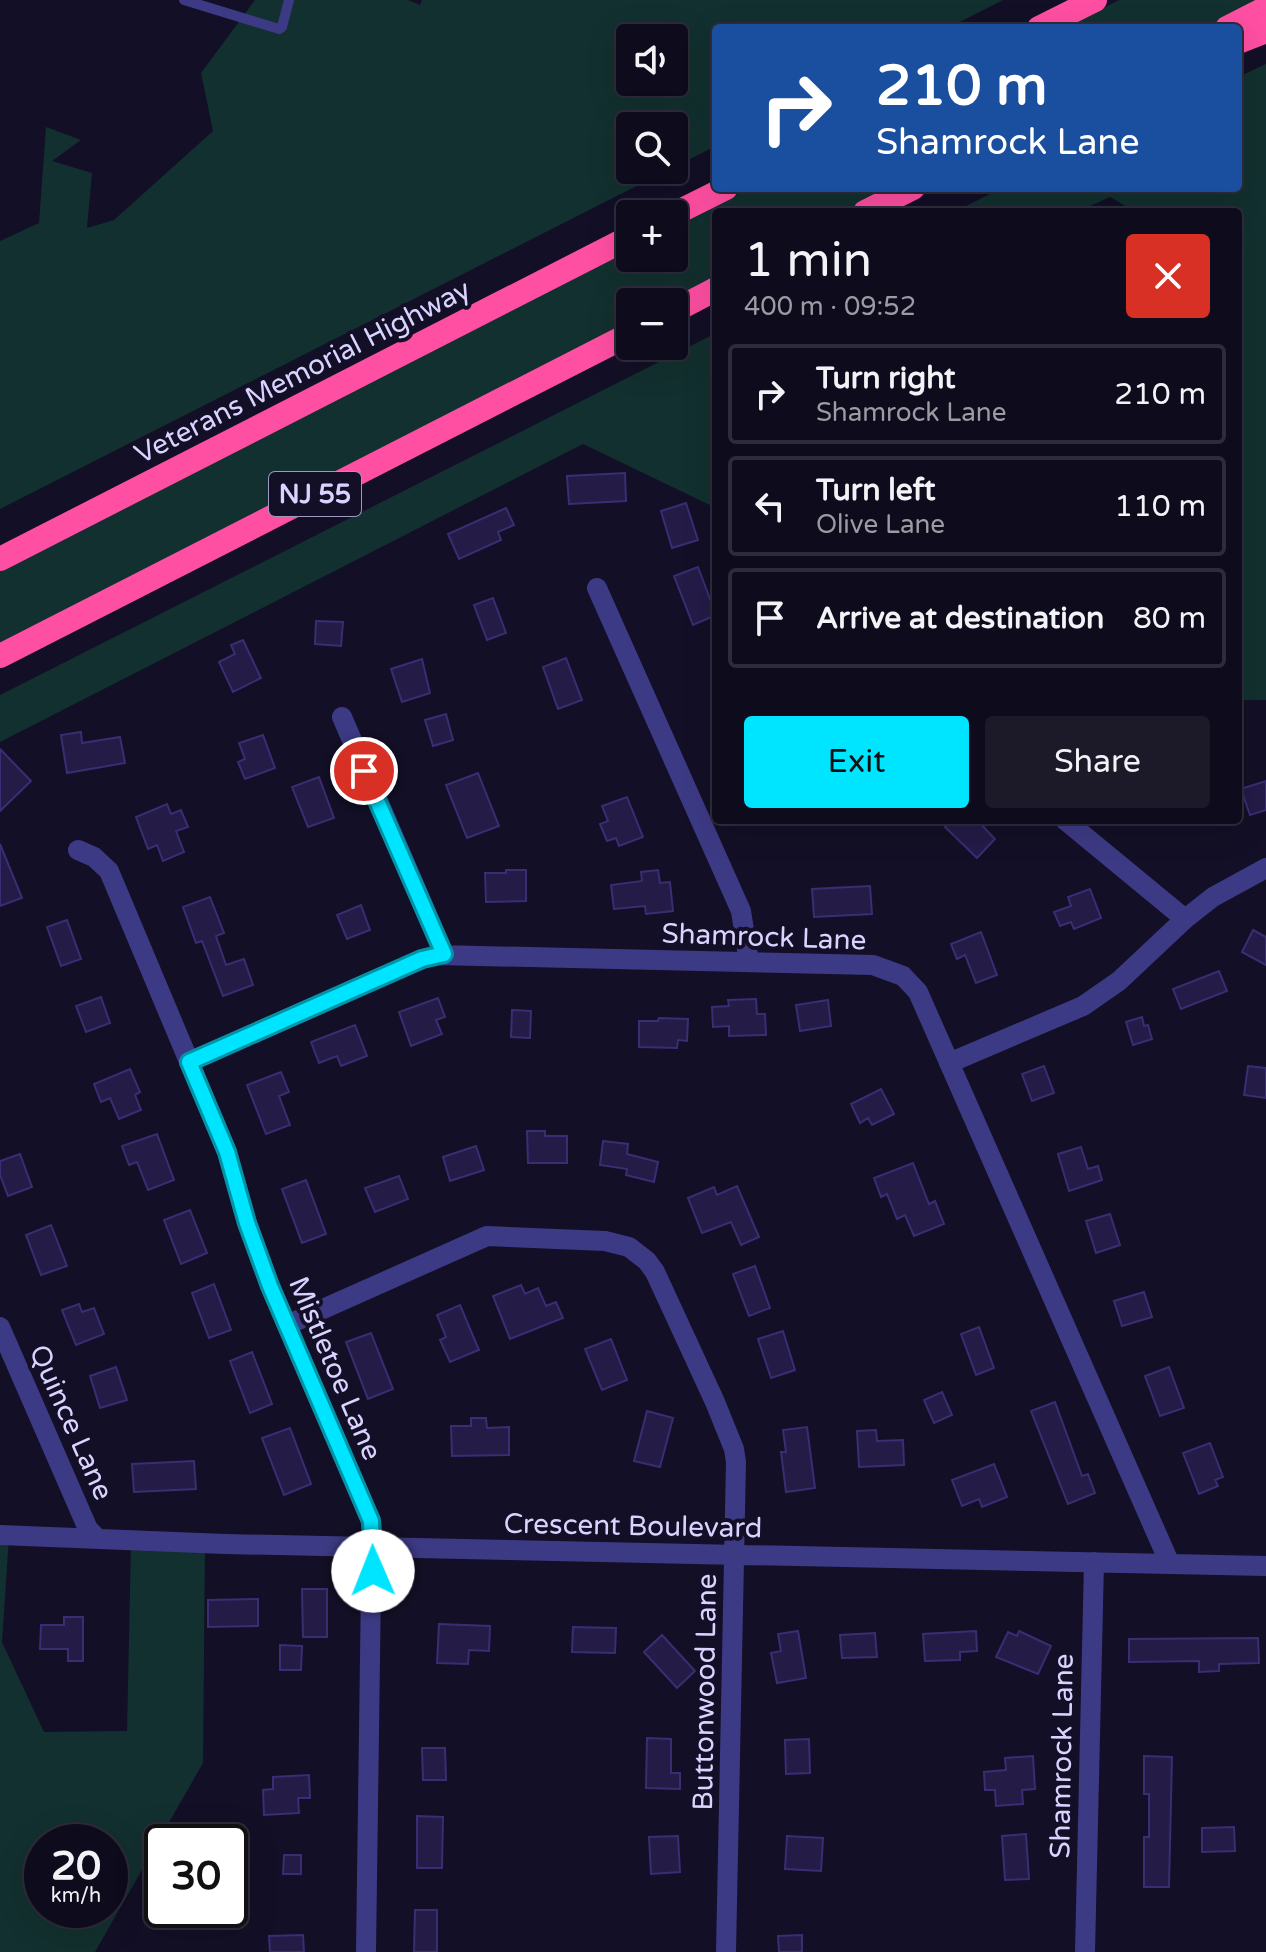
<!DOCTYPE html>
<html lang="en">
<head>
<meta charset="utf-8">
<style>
  :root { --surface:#0e0b1c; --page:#1c1929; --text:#f1f3f6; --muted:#9b9ba3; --line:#2e2b3b; --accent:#00e5ff }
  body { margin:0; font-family:"Varela Round",sans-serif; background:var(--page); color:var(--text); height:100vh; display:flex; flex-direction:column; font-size:30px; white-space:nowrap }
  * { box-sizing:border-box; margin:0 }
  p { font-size:26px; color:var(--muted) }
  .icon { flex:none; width:44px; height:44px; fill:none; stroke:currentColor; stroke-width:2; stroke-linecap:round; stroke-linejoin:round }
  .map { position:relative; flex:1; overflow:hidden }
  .drawer { position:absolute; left:712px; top:208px; width:530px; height:616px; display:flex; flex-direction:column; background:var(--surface); border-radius:8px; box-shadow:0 8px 32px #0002,0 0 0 2px var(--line) }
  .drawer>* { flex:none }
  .hud { position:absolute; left:712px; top:24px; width:530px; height:168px; border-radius:8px; box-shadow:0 8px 32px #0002,0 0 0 2px var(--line); background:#1a4fa0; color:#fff; overflow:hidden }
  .tools { position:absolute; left:616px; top:24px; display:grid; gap:16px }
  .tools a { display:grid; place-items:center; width:72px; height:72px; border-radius:8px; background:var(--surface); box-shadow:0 8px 32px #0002,0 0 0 2px var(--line); font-size:40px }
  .speed { position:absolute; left:24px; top:1824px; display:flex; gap:16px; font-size:40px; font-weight:700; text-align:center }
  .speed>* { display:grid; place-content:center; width:104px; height:104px; border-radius:50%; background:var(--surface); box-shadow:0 8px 32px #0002,0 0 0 2px var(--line); line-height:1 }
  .speed small { font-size:20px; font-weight:400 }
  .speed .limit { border:4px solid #111; border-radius:12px; background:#fff; color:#111 }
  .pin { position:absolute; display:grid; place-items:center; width:68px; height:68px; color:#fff; margin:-34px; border:4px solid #fff; border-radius:50%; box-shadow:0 2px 8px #0007 }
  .me { position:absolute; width:88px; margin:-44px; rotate:359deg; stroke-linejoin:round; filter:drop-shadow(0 0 6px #0008) }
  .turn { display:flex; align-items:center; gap:28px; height:168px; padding:0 32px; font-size:36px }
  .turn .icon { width:104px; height:104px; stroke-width:2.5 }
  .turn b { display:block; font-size:56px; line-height:68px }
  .round { display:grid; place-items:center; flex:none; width:84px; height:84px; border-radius:8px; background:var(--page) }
  .overview { display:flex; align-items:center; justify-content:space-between; height:136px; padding:0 32px }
  h1 { font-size:48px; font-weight:600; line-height:60px }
  .primary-button { display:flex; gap:16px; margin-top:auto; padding:16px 32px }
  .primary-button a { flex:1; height:92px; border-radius:8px; background:var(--accent); color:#111; font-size:32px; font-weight:600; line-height:92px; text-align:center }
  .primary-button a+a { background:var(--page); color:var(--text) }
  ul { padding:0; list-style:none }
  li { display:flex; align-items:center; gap:24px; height:100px; margin:0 16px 12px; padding:0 16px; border:4px solid var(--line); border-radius:8px }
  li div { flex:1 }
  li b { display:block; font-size:30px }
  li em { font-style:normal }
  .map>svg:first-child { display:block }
  .green { fill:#12302f; fill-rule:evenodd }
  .building { fill:#241b47; stroke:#3b2d73; stroke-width:2 }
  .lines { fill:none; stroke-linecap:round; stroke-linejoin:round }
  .lane { stroke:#3d3a85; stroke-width:10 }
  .street { stroke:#3d3a85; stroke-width:20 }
  .highway { stroke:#ff4fa3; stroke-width:24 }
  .route-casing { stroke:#0095a6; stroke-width:20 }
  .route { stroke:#00e5ff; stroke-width:14 }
  .labels { text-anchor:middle; stroke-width:8; stroke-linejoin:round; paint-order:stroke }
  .shield { fill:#130f26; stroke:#9e99be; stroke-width:2 }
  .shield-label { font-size:26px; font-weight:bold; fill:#d9d4ff }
  .street-label { font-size:28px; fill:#d9d4ff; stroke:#130f26 }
</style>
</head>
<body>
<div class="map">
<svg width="1266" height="1952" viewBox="0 0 1266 1952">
  <rect width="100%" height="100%" fill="#130f26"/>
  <path class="green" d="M255,0H408L420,5L422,0H1003L948,28H716V146L674,167V126H630V170H668L0,509V241L39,223L46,127L81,140L52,161L92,173L87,228L114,220L213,131L201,73ZM630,38H674V82H630Z
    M1119,0H1259L1204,28H1064Z
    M1266,64V700H1238V212H1136L1110,197L1077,212H954L1002,188H1238V77Z
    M750,188H889L841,212H716V277L668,302H630V322L0,644V571L630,249V258H674V227Z
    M716,333V508L583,444L0,742V695Z
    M9,1537L2,1642L44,1732L127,1731L131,1543L205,1545L203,1763L95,1952H0V1538ZM42,1842H110V1910H42Z"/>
  <path class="building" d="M625,473L626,501L569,504L567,476Z
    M686,503L698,540L672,548L661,511Z
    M506,508L514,525L498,532L501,540L459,559L448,534Z
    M698,567L716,615L693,625L674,576Z
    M493,598L506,633L487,640L474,605Z
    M316,621L343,622L341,646L315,644Z
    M243,640L261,678L233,692L219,662L235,654L231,645Z
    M566,658L582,700L558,709L543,667Z
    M422,659L430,693L402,702L391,669Z
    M446,714L453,740L433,746L425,720Z
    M81,732L82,743L120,737L125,763L67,773L61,735Z
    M263,735L275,768L245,779L238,762L245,759L239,743Z
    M0,749L31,781L0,811Z
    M478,773L499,826L467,838L446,785Z
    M319,777L334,818L308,827L292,787Z
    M1266,781V810L1250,815L1241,789Z
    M627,797L643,837L619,846L616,838L607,841L600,824L608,821L602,806Z
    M167,804L171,814L181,810L188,827L176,831L184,852L163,861L157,845L148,849L136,817Z
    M952,820H977L995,839L977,858L945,827Z
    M0,844L22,898L0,906Z
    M506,870H526V901L486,902L485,873H506Z
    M658,870L660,883L670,882L673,911L646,914L645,906L614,909L611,885L642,881L641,872Z
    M870,886L872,914L814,917L812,889Z
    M1090,889L1101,918L1074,929L1071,922L1060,926L1054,912L1071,906L1068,897Z
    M210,897L224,933L216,936L226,965L244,959L253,985L223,996L202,941L196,943L183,907Z
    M361,905L370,930L347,939L337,915Z
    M67,920L81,959L61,966L47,927Z
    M1253,930L1266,937V965L1242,952Z
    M981,932L997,975L976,983L965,955L957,959L951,944Z
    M1219,971L1227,991L1181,1009L1173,989Z
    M101,997L110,1023L86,1032L76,1006Z
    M438,998L445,1017L436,1020L442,1034L411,1046L399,1012Z
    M756,999L757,1014H765L766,1035L729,1036V1026L713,1027L712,1007L729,1006L728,1000Z
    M828,1000L831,1026L800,1031L796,1005Z
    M512,1010L531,1011L530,1038L511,1037Z
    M1142,1017L1144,1026L1148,1025L1152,1039L1133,1045L1126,1022Z
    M659,1018L688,1019L687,1041L678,1040L677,1048L639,1047V1021H658Z
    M355,1025L367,1056L341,1066L337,1056L319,1063L311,1042Z
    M1044,1066L1054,1093L1032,1101L1022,1074Z
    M1248,1066L1266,1068V1098L1244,1095Z
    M130,1069L140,1092L135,1095L141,1110L119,1119L110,1098L101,1102L94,1084Z
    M281,1072L289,1092L279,1096L290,1125L266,1134L247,1085Z
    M881,1089L894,1114L872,1125L868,1118L860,1123L851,1104Z
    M527,1131H545V1136H567V1163H528Z
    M157,1134L174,1180L148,1190L137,1162L129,1165L122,1146Z
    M603,1141L628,1144L627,1154L658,1162L654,1182L626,1175L627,1169L600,1165Z
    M476,1146L484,1170L450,1181L443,1157Z
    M1081,1147L1088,1169L1098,1166L1102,1180L1069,1191L1058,1154Z
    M20,1154L32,1187L8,1196L0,1175V1161Z
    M913,1163L929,1204L935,1201L944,1224L914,1236L905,1215L897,1219L887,1194L881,1197L874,1178Z
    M399,1176L408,1199L375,1212L365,1188Z
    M306,1180L326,1234L302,1243L282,1189Z
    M737,1186L759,1237L741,1245L731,1222L702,1233L688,1198L714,1187L717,1195Z
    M190,1210L207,1253L181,1264L164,1220Z
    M1110,1214L1120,1245L1096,1253L1086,1221Z
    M51,1225L67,1266L41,1275L26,1235Z
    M755,1266L770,1308L749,1316L733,1274Z
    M214,1284L231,1330L209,1338L192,1293Z
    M521,1285L525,1294L538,1288L546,1306L556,1302L563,1318L510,1339L493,1296Z
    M1144,1292L1152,1317L1122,1326L1114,1301Z
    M79,1304L82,1312L94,1308L104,1334L76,1345L62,1310Z
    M460,1305L479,1350L450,1362L440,1340L446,1337L437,1315Z
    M979,1327L994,1368L976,1375L961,1334Z
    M783,1331L795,1370L771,1378L758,1339Z
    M371,1333L393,1389L368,1399L346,1342Z
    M611,1339L627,1380L602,1390L585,1349Z
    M252,1352L272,1404L250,1413L230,1361Z
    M116,1367L127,1400L100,1408L90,1376Z
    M1169,1367L1184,1408L1160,1416L1145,1376Z
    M942,1392L952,1415L934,1423L924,1400Z
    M1055,1402L1082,1476L1088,1474L1095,1493L1068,1504L1031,1411Z
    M647,1411L673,1418L660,1467L634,1461Z
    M471,1418H486L487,1428L509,1427V1455L452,1456L451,1426H471Z
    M807,1427L815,1488L786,1492L781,1452H786L783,1430Z
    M290,1428L311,1484L284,1495L262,1438Z
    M876,1430L877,1441L903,1440L904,1465L859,1467L857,1431Z
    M1210,1443L1223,1477L1215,1480L1218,1486L1199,1494L1183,1453Z
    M194,1461L196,1489L134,1492L132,1464Z
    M994,1464L1007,1497L982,1507L979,1499L962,1506L952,1480Z
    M302,1589H327V1637H303Z
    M258,1599V1626L208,1627V1600Z
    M64,1617H83V1661H68V1649H40L41,1625H64Z
    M439,1624L490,1626L489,1651L469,1650L468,1664L437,1663Z
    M573,1627L616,1628L615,1653L572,1652Z
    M798,1631L806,1678L777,1683L771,1653L781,1651L778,1634Z
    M976,1631L977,1651L960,1652V1660L925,1661L923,1634Z
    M1019,1631L1051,1646L1038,1674L996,1657L1008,1632L1017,1636Z
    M875,1633L877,1657L842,1658L840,1635Z
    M662,1635L695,1671L677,1688L644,1652Z
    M1258,1638L1259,1663L1219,1664V1671L1199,1672V1661L1129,1662V1639Z
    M280,1645L302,1646L301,1670H280Z
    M647,1738L671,1739V1773H680V1789L646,1788Z
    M809,1739L810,1773L786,1774L785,1740Z
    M422,1748H445L446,1780H423Z
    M1033,1756L1035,1789L1022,1790L1023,1804L996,1806L995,1790H985L984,1772L1006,1770L1005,1758Z
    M1144,1756L1172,1757L1169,1887H1144V1837H1149V1794H1144Z
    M309,1775L310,1798H298L299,1813L264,1815L263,1790L273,1789V1777Z
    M417,1816L443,1817L442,1868H417Z
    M1234,1827L1235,1851L1202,1852V1828Z
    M1026,1834L1029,1879L1005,1880L1002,1836Z
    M678,1836L680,1872L651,1874L649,1837Z
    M787,1836L823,1838L821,1871L785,1869Z
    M284,1855H301V1874H283Z
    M415,1910H437V1952H414Z
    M303,1935L304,1952H270L269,1936Z
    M802,1935V1952H779L778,1936Z"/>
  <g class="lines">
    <path class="lane" d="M184,0L279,29L282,27L289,0"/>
    <path class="street" d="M597,588L741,911L749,962
      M342,717L444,954
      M1065,820L1185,919
      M78,850L94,857L109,871L227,1152L247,1223L270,1286L371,1521L374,1547L371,1585L366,1952
      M189,1062L422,959L438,955L873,965L903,976L918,992L1170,1564
      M949,1063L1083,1006L1119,981L1185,919L1213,897L1266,868
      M287,1325L487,1236L605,1241L629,1247L647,1261L655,1272L715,1402L734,1449L736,1462L726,1952
      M0,1327L88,1529L96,1537
      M0,1535L225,1544L1266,1566
      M1085,1952L1094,1562"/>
    <path class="highway" d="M1039,28L1095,0
      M1227,28L1266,8
      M1238,42L1266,31
      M865,212L913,188
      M674,214L726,188
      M674,311L716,289
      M0,559L630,237
      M0,656L630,334"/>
  </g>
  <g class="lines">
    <defs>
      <path id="route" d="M364,771L444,954L422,959L189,1062L227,1152L247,1223L270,1286L371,1521L373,1571"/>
    </defs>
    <use href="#route" class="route-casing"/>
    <use href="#route" class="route"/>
  </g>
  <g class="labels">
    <rect class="shield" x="269" y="472" width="92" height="44" rx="6"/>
    <g class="shield-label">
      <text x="315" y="503">NJ 55</text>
    </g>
    <g class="street-label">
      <text transform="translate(302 371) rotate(-27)" y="10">Veterans Memorial Highway</text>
      <text transform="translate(764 936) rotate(2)" y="10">Shamrock Lane</text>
      <text transform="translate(336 1368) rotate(67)" y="10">Mistletoe Lane</text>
      <text transform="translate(72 1422) rotate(66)" y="10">Quince Lane</text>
      <text transform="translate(633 1525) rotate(1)" y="10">Crescent Boulevard</text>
      <text transform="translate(704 1692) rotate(-89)" y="10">Buttonwood Lane</text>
      <text transform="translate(1061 1756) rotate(-89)" y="10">Shamrock Lane</text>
    </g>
  </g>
</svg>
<div class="tools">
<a><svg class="icon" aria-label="sound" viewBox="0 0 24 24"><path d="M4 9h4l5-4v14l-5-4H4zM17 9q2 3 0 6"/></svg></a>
<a><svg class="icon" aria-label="search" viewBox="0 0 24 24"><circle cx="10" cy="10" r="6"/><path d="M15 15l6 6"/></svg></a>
<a>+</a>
<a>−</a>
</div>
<div class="speed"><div>20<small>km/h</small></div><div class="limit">30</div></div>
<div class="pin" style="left:364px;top:771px;background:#d93025"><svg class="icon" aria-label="arrive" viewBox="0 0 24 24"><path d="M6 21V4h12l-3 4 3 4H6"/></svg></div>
<svg class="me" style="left:373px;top:1571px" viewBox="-20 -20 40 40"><circle r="19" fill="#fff"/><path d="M0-13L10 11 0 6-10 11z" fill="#00e5ff"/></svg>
<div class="hud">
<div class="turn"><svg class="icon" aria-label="right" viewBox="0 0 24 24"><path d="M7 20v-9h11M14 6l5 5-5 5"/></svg><div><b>210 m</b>Shamrock Lane</div></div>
</div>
<section class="drawer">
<div class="overview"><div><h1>1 min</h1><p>400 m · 09:52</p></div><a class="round" style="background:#d93025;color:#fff"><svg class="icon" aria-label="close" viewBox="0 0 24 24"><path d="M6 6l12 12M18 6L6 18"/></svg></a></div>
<ul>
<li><svg class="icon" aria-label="right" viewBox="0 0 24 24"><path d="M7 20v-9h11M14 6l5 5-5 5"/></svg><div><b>Turn right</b><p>Shamrock Lane</p></div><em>210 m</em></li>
<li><svg class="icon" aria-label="left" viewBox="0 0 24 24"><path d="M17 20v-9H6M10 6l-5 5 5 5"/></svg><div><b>Turn left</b><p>Olive Lane</p></div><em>110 m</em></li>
<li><svg class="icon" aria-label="arrive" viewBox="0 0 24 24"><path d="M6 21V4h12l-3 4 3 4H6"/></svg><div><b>Arrive at destination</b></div><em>80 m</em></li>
</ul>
<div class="primary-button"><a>Exit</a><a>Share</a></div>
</section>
</div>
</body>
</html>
